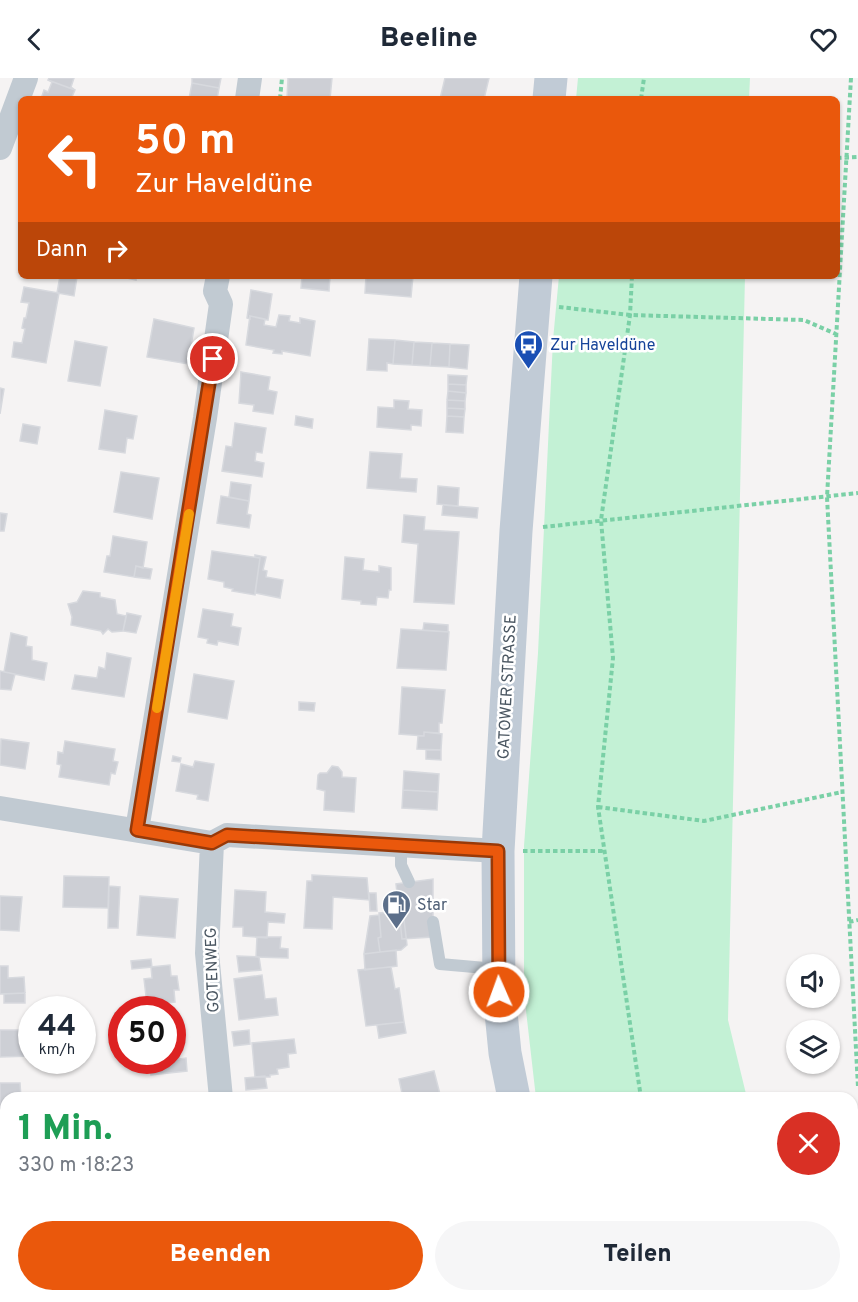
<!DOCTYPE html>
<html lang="de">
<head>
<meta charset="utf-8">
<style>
  :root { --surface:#fff; --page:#f6f6f7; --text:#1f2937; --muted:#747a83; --accent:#ea580c }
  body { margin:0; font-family:Overpass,sans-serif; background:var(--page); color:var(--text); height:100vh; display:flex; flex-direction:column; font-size:22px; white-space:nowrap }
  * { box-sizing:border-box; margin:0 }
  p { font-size:20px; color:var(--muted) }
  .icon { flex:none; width:33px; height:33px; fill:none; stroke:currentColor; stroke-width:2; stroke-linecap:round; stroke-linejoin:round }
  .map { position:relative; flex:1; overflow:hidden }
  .side { position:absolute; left:0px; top:1014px; width:858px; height:210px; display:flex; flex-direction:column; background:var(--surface); border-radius:18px 18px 0 0; box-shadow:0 2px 4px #0004 }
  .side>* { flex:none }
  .guide { position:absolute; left:18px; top:18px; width:822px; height:183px; border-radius:9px; box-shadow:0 2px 4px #0004; background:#ea580c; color:#fff; overflow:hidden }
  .buttons { position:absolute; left:786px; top:876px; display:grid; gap:12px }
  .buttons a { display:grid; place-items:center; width:54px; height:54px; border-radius:50%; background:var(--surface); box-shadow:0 2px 4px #0004; font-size:30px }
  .speed { position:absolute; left:18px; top:918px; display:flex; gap:12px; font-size:30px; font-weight:700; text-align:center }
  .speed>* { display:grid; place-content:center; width:78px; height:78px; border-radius:50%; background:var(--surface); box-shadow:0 2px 4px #0004; line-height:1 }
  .speed small { font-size:15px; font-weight:400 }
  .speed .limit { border:9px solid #d22; background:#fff; color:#111 }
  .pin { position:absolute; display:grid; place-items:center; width:51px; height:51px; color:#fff; margin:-26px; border:3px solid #fff; border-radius:50%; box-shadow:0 2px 6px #0007 }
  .me { position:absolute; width:66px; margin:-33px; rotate:358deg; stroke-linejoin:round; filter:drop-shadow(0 0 4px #0008) }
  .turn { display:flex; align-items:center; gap:21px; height:126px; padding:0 18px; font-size:27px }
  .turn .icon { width:78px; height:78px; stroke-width:2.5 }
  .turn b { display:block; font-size:42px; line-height:51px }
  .then { display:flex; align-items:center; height:57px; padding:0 18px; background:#0003; gap:12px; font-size:22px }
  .round { display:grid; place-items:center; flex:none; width:63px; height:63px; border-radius:32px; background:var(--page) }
  .head { display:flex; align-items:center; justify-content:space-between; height:102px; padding:0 18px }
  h1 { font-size:36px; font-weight:800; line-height:45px; color:#1e9e55 }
  .button { display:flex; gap:12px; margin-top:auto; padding:12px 18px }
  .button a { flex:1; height:69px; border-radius:36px; background:var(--accent); color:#fff; font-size:24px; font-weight:800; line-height:69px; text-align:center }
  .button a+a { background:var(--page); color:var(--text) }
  header { display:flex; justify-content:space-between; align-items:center; height:78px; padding:0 18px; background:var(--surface); font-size:27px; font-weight:800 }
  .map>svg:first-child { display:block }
  .green { fill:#c3f1d5 }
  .building { fill:#cdcfd5; stroke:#d7d9de; stroke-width:1.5 }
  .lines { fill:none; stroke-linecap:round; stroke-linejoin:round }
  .path { stroke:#7ad0a6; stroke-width:4; stroke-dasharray:4.5 3; stroke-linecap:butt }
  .service { stroke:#c1cad2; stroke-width:12 }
  .minor { stroke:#c1cad2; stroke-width:24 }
  .secondary { stroke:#c1cbd6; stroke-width:33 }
  .route-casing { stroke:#983908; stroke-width:15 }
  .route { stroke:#ea580c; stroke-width:10 }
  .slow { stroke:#f59e0b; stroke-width:10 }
  .labels { text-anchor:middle; stroke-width:5; stroke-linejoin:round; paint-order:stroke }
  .transit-label { font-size:16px; fill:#164399; stroke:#fff; text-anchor:start }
  .street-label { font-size:16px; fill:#4a5661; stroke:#fff }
  .service-label { font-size:16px; fill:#4e5e75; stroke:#fff; text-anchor:start }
</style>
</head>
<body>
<header><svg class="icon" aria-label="back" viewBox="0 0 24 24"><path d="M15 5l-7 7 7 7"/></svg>Beeline<svg class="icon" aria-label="heart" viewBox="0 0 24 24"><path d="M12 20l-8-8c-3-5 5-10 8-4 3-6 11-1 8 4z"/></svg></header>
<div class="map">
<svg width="858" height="1224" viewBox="0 0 858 1224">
  <rect width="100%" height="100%" fill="#f5f3f3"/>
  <path class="green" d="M578,0H750L749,21H576Z
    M559,198H745L728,942L747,1020H536L524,915V768L538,575L553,262Z
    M585,1218H796L797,1224H586Z"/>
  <path class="building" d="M49,0H74L71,9L75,12L48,2Z
    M192,0H221L219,10L192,5Z
    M288,0H332L330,21H287Z
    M445,0H489L484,21H440Z
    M48,2L75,12L71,21H41L44,12L48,14L52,4Z
    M192,5L219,10L217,21H189Z
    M60,198L77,199L74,218L57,215Z
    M118,198H136V202Z
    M302,198H330L329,213L301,210Z
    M366,198H413L411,219L365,215Z
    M24,209L59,215L46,285L12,279L14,264L22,265L25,251L22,250L24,240H26L29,225L21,224Z
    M251,212L272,216L268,242L250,238V241L247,240Z
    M279,237L290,238L289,243L300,245V240L315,243L310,278L282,273V276L273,275L274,272L246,267L250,238L265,241L264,247L276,249Z
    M154,241L194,250L188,286L147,279Z
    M369,261L395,262L393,286L387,285V293L367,292Z
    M395,262L414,264L412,287L393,286Z
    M75,263L107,269L100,308L68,303Z
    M414,264L432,265L430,288L412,287Z
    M432,265L450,266L449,289L430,288Z
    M450,266L469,267L467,291L449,289Z
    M241,294L270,299L268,312L277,314L273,336L253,333L254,327L239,325Z
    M448,297L467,298L466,307L448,306Z
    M448,306L466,307V315L448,313Z
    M0,310L4,311L0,336Z
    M448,313L466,315L465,323L447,322Z
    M394,322L409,323L408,331L422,332L421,348L411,347V352L377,349L378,329L394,330Z
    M447,322L465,323V331L447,330Z
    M447,330L465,331L464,339L447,338Z
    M105,332L137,338L133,361L127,360L125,375L99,371Z
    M296,338L313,341L312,350L295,347Z
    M447,338L464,339L463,355L446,354Z
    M235,345L266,350L262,375L256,374L255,383L264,385L262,399L222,393L226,368L232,369Z
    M23,346L40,349L37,366L20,363Z
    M370,374L402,376L400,400L417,401L416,414L367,410Z
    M121,394L159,400L152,441L114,434Z
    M231,404L251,407L249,423L229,419Z
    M438,408L459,410L458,428L437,426Z
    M221,418L249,423L247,436L251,437L249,450L217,445Z
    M443,427L478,430L477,440L442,437Z
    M0,435L7,436L4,453H0Z
    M404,437L425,439L424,452L459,454L454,526L414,524L418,466L402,464Z
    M113,458L147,464L143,490L136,488L134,499L104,494L107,478H110Z
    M212,473L260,480L255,517L232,513L233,511L224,509V504L208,501Z
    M255,477L266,479L263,492L267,493L266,499L283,502L280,520L255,515L260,480L255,479Z
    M345,479L364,481L363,492L379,494V488L391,490V512H389L388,520L377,519L376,527L361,526V523L342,521Z
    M136,488L152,491L150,501L134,499Z
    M83,513L100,515V519L115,522L117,536L126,538L123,553L112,554L108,551L103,556L101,553L71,547L72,539L68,526L77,524Z
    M203,531L233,536L231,548L241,550L238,567L218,563L217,567L207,565L208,561L198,559Z
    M127,535L141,538L136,555L123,553Z
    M424,545L448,547V554L423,552Z
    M401,551L449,554L446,592L397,590Z
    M11,555L27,559L26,568L32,569V582L47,585L44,602L4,594Z
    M107,575L131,580L124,619L72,611L75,597L97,600L99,589L105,591Z
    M0,593L15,596L11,612L0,611Z
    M194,596L234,603L227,641L188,634Z
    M402,609L445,612L442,645H439V655L424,654V658L399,656Z
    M299,624L315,625L314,633L299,632Z
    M424,654L442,656L441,672L417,671L418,658H424Z
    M1,661L29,665L25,691L0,687Z
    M65,663L115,671L113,683L118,684L115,696L111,695L109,707L59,699L61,687L57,686L58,674L63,675Z
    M426,672H441V682L426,681Z
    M173,678L181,680L180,684L172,683Z
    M195,683L214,686L208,723L197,721L198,717L176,713L181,686L193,689Z
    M332,688L338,689L342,694V699L356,700L354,734L324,732L325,713L317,711L318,697L320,695H327Z
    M404,693L439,696L438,714L403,712Z
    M403,712L438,714L437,732L402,730Z
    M312,797L367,800L369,822L333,819L332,851L304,850L307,803H312Z
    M64,798L109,799L108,830L63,829Z
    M433,801V859L402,861L396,806Z
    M109,808L120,809L118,850H108Z
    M235,812L266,814L265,834L285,836L284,845L268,844L267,860L243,858V849H233Z
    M369,815H376L377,833H370Z
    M0,818L22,819L19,853L0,852Z
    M140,818L178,821L175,860L137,857Z
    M394,831H400L403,833L407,867L401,872L380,874L378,860L381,859L379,835L392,834Z
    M379,837L381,859L378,860L380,874L364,876L370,838Z
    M257,859H281L280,870L288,871V880L256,879Z
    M396,872L397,888L365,892L364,876Z
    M237,878L259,879L261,892L239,894Z
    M151,881L152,889L132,891L131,883Z
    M170,887L171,898H177L179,912H174L175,924L147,927L144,901L152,900L151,889Z
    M0,888H8V900L24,899L25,915L0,916Z
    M391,889L395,911L399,910L404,944L366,948L358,892Z
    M262,897L265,921L276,920L278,937L239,942L234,901Z
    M25,915V925H4V916Z
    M122,934V940L116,941L115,935Z
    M404,944L406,955L379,960L377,947Z
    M0,952H19L20,964H32V978L0,979Z
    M249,952L250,966L234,968L232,954Z
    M172,959H177L179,981L186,980L187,993L151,997L149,982H172Z
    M294,961L296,975L288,976L289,989L277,991L278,996L270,997V999H255L252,965Z
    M434,993L441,1020H403L399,1001Z
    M265,998L267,1010L246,1012L245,1000Z
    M0,1005H20L21,1020H6V1032H0Z
    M189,1016V1020L159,1019Z
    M0,1052H6V1062L0,1063Z
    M6,1067V1096L0,1097V1068Z
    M0,1105H6V1122H0Z
    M0,1122H6V1151L0,1150Z
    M0,1177H6V1209L0,1210Z
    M279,1218H307V1221H311V1224H280Z"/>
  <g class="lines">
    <path class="path" d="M851,0L827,419L858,1009
      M280,21L282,0
      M641,21L644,0
      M837,80L858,79
      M632,198L630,237L601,442L613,580L598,729L641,1020
      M559,229L630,237L804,242L836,256
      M543,449L858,415
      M598,729L704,743L842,714
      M523,773H605
      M849,844L858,842
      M689,1218L691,1224"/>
    <path class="service" d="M401,768V787L409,804
      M433,844L440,886L497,891"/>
    <path class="minor" d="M247,21L250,0
      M0,70L26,0
      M0,730L212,765L227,757L498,773
      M137,752L205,340L221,226L215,213L218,198
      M212,765L207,875L221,1020
      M243,1218L244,1224"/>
    <path class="secondary" d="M549,21L551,0
      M514,1020L505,975L499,914L498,773L516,453L536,198
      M560,1218L562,1224"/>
  </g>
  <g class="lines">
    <defs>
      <path id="route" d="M213,281L137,752L212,765L227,757L498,773L499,914"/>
    </defs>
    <use href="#route" class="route-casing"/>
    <use href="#route" class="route"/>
    <path class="slow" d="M157,630L189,436"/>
  </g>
  <defs>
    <symbol id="bus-pin" viewBox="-11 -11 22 30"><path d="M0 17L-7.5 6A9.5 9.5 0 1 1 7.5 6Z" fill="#1a4fb4" stroke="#fff"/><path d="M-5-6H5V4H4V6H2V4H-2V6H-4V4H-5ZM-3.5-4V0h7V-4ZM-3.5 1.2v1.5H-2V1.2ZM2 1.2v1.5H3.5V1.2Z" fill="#fff"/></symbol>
    <symbol id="fuel-pin" viewBox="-11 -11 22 30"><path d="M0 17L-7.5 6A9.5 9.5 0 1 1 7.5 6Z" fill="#5c6f8a" stroke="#fff"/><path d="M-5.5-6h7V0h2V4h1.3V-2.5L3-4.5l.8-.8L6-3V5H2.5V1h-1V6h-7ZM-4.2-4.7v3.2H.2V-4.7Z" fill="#fff"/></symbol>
  </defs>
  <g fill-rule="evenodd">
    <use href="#bus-pin" x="512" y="250" width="33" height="45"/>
    <use href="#fuel-pin" x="380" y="810" width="33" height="45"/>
  </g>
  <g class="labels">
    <g class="transit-label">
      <text x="550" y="272">Zur Haveldüne</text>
    </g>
    <g class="street-label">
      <text transform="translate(506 609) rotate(-87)" y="6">GATOWER STRASSE</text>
      <text transform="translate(211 892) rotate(-92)" y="6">GOTENWEG</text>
    </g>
    <g class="service-label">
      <text x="417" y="832">Star</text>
    </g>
  </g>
</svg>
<div class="buttons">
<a><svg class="icon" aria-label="sound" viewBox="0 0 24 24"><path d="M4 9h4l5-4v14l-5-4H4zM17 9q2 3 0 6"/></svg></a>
<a><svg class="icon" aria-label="layers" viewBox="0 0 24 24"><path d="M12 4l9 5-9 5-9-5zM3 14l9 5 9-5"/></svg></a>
</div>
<div class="speed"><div>44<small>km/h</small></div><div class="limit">50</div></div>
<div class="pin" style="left:213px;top:281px;background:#d93025"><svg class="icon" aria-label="arrive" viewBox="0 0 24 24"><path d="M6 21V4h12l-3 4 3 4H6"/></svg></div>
<svg class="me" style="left:499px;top:914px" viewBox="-20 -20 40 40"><circle r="17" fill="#ea580c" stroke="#fff" stroke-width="3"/><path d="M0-11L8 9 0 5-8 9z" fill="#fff"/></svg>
<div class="guide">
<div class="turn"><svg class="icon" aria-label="left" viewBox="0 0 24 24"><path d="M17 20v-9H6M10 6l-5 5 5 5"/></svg><div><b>50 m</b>Zur Haveldüne</div></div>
<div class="then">Dann<svg class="icon" aria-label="right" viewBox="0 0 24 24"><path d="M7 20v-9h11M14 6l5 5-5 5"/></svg></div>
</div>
<section class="side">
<div class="head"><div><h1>1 Min.</h1><p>330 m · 18:23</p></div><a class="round" style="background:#d93025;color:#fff"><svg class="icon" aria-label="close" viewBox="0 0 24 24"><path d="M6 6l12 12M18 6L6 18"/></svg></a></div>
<div class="button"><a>Beenden</a><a>Teilen</a></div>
</section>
</div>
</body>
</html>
